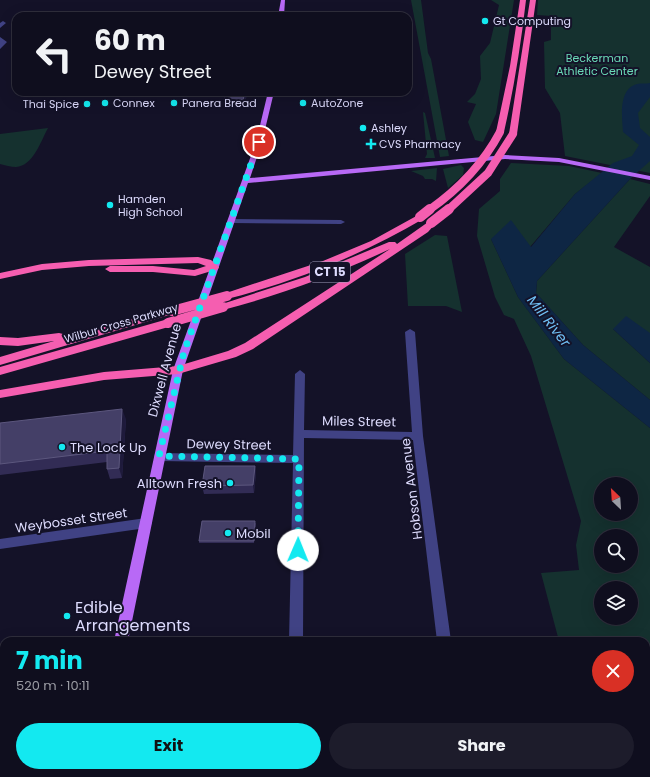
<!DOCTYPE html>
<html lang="en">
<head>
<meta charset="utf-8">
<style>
  :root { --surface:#0f0e1e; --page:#1d1c2b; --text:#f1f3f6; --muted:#9b9ca4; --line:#2f2e3c; --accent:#13e9f0 }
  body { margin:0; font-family:Poppins,sans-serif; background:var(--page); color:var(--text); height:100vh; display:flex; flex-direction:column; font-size:15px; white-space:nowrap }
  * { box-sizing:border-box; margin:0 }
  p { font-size:13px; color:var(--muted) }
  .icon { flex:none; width:22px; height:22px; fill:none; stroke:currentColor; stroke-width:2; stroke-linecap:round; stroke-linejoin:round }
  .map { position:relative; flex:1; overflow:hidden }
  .drawer { position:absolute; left:0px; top:637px; width:650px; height:140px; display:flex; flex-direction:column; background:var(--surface); border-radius:12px 12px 0 0; box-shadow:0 4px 16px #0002,0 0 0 1px var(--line) }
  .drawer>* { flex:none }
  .top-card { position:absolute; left:12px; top:12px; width:400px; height:84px; border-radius:12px; box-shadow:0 4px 16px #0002,0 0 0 1px var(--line); background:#0f0e1e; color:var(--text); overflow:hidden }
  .needle { width:26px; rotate:335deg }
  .buttons { position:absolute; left:594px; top:477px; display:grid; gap:8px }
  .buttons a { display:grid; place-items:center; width:44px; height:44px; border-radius:50%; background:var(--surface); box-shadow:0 4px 16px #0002,0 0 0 1px var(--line); font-size:20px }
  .pin { position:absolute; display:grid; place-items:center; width:34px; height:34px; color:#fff; margin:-17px; border:2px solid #fff; border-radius:50%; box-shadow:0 1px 4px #0007 }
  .me { position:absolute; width:44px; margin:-22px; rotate:1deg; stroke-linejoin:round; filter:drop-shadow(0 0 3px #0008) }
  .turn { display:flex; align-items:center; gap:14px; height:84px; padding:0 16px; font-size:18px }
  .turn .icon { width:52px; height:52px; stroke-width:2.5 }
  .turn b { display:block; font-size:28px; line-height:34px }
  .round { display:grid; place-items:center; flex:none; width:42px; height:42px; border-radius:21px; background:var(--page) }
  .summary { display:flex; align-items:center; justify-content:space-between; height:68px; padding:0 16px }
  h1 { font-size:24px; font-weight:700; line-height:30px; color:var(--accent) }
  .action { display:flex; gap:8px; margin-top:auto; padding:8px 16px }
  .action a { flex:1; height:46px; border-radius:24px; background:var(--accent); color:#111; font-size:16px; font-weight:700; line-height:46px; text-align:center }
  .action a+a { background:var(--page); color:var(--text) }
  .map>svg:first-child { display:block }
  .green { fill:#15312f; fill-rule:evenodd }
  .water { fill:#0e2644 }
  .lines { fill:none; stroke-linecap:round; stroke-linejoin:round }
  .minor { fill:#404284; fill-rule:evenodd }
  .major { fill:#b869f6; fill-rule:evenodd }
  .highway { fill:#f55eb0; fill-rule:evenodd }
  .highway-bridge-far1 { stroke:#f55eb0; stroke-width:8 }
  .highway-bridge { stroke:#f55eb0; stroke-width:10 }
  .wall { fill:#322c55 }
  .shaded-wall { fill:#1e1a3b }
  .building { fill:#443f67; stroke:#5c577e }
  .route { stroke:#13e9f0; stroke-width:7; stroke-dasharray:0 12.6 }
  .poi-dot { fill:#13e9f0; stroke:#141228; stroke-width:1.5 }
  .labels { text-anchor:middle; stroke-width:4; stroke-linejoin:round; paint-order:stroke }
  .far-poi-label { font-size:11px; fill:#dddbfd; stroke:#141228; text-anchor:start }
  .far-park-label { font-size:11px; fill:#6ad9b6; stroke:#141228 }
  .far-street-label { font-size:11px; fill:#dddbfd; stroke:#141228 }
  .shield { fill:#141228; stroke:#a19fbd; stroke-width:1 }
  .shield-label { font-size:12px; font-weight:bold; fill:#dddbfd }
  .street-label { font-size:13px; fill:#dddbfd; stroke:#141228 }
  .poi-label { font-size:13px; fill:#dddbfd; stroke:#141228; text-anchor:start }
  .water-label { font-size:14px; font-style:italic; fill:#70c1f6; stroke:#141228 }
  .near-poi-label { font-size:16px; fill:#dddbfd; stroke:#141228; text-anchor:start }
</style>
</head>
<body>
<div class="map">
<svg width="650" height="777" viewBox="0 0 650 777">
  <rect width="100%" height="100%" fill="#141228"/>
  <path class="green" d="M411,0H421L428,53L431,59L449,156L440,157Z
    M491,0H514L496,114L483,142L475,140L468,122L476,104L467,102L475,94L481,79L480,56L490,43L499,5Z
    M538,0H650V173L565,156L560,113L545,88L544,42L551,40V16L537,15Z
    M423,112L425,113L435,158H425L427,154Z
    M48,128C41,141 33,166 16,167C11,167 5,165 0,164V134Z
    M511,163L569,166L602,173L575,194L530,247L491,239L518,297L564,359L650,428V777H587L586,773H646V641H559L541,573L579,570L576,545L581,521L531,356L514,319L504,315L495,297L477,236L479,209L500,191V179ZM601,484H631V514H601ZM601,536H631V566H601ZM601,588H631V618H601Z
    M461,165L464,168L463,175L448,188L443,169Z
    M437,168L436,181L432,179H425L423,176L411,171Z
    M630,179L650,184V196L614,247L650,267V334L613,329L650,363V400L583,345L536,293L537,281Z
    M435,235L447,236L462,312L446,306H408L405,254Z"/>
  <path class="water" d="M650,83V97L638,113L640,128L650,137V161L630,179L537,281L536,293L583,345L650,400V428L564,359L518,297L491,239L511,220L531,247L575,194L613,163L632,156L639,145L623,132C622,117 618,89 637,84C641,83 646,84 650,83Z
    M626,316L650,333V363L613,329Z"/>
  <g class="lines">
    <path class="minor" d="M3,21L6,23L0,28V23Z
      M0,37L7,42L0,49Z
      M228,219L341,220L345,222L341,224L231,223H228Z
      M410,329L415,332L423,436L451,641H437L413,440L304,438L303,641H289L293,463L159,461L155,460L154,457L155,454L159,453L293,455L295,374L300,370L305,374L304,430L412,432L405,332Z
      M146,518L150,519L152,523L150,527L146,528L0,549V539Z
      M0,677H4V691H0Z"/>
    <path class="major" d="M281,0H285L284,16H278Z
      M268,92H274L262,142L250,178L505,155L559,158L650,176V180L559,162L505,159L248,183L183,370L128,641H114L173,370L256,142Z
      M89,773H105L104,777H88Z"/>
    <path class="highway" d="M520,0H526C521,44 514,88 504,132L500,134L496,132L510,66Z
      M530,0H536L517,134L513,136L509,134Z
      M420,214L423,215V219C362,255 296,281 227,299L222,296L223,294L323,261L371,241Z
      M431,220L436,223L428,232L253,349L236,357L178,374L104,380L0,398V390L104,372L178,366L228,351L245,343L390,249C337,274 280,295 223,310L218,307L219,305L305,277L389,242H395L397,244Z
      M198,257L211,260L219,267L218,269L195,276L153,272H110L105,269L110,266H153L194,270L206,266L198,263L89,266L42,270L0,279V273L42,264L89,260Z
      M172,307L177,311L176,313L0,365V357L54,341L18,346L0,345V337L18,338L59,333L63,334L64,339Z
      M168,319L172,320L173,323L172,326L0,375V367Z"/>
    <path class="highway-bridge-far1" d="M429,210C459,189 483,164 500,132
      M448,210L488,173L513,134"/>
    <path class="highway-bridge" d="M420,217L430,209
      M431,223L449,209
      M172,311L227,296
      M168,323L223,307"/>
  </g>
  <path class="wall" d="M227,92H247V95L243,107H225L224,100Z
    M126,419L122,478L110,479L107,469V462L0,475V423Z
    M255,466L256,473L254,493L204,494L202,486Z
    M256,523L254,543H199V541Z"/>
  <path class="shaded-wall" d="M245,92H247V95L243,107V100Z
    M122,409L126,419L122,478L119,468Z
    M255,466L256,473L254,493L253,485Z"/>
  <path class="building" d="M227,92H245L243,100H224Z
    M122,409L119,468L107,469V451L0,464V423Z
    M205,466H255L253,485L202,486Z
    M202,521H255L254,541H199Z"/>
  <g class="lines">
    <path class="route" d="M259,142L184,352L159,456L299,459L298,550"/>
  </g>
  <g class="poi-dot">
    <circle cx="485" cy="21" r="4"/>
    <circle cx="105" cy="103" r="4"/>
    <circle cx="174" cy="103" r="4"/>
    <circle cx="303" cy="103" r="4"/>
    <circle cx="87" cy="104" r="4"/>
    <circle cx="363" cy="128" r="4"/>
    <path d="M369 138h4v4h4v4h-4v4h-4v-4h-4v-4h4z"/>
    <circle cx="110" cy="205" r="4"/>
    <circle cx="62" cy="447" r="4"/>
    <circle cx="230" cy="483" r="4"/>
    <circle cx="228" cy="533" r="4"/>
    <circle cx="67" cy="616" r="4"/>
  </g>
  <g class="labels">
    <g class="far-poi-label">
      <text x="493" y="25">Gt Computing</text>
      <text x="113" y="107">Connex</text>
      <text x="182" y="107">Panera Bread</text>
      <text x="311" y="107">AutoZone</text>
      <text x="79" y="108" text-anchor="end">Thai Spice</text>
      <text x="371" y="132">Ashley</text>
      <text x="379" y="148">CVS Pharmacy</text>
      <text x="118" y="203">Hamden<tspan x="118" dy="13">High School</tspan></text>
    </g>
    <g class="far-park-label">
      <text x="597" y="62">Beckerman<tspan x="597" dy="13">Athletic Center</tspan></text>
    </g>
    <g class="far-street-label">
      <text transform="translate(121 323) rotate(-16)" y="4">Wilbur Cross Parkway</text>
    </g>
    <rect class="shield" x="310" y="262" width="40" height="20" rx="3"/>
    <g class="shield-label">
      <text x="330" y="276">CT 15</text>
    </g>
    <g class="street-label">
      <text transform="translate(164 370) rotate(-75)" y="5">Dixwell Avenue</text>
      <text transform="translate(359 421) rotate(1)" y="5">Miles Street</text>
      <text transform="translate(229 444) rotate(1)" y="5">Dewey Street</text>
      <text transform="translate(411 489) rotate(-97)" y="5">Hobson Avenue</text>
      <text transform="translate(71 520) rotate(-8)" y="5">Weybosset Street</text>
    </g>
    <g class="poi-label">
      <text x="70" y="452">The Lock Up</text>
      <text x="222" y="488" text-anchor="end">Alltown Fresh</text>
      <text x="236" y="538">Mobil</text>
    </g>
    <g class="water-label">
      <text transform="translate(549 321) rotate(52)" y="5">Mill River</text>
    </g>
    <g class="near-poi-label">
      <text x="75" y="613">Edible<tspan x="75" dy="18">Arrangements</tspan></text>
    </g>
  </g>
</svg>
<div class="buttons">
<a><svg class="needle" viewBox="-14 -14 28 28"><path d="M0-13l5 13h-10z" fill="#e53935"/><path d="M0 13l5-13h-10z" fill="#9b9ca4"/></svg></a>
<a><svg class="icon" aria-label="search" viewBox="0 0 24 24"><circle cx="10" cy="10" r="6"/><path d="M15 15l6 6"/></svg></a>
<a><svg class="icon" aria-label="layers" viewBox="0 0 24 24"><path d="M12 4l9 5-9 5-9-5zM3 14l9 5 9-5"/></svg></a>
</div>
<div class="pin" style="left:259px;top:142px;background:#d93025"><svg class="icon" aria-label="arrive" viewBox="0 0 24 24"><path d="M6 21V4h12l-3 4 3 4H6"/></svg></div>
<svg class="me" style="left:298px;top:550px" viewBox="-20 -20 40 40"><circle r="19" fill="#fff"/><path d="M0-13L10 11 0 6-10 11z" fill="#13e9f0"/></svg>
<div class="top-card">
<div class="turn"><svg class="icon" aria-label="left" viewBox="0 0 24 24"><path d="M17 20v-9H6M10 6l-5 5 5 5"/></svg><div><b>60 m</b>Dewey Street</div></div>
</div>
<section class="drawer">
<div class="summary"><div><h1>7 min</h1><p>520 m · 10:11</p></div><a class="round" style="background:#d93025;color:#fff"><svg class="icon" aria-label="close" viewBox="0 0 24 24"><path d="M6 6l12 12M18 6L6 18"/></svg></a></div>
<div class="action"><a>Exit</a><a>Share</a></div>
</section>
</div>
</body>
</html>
